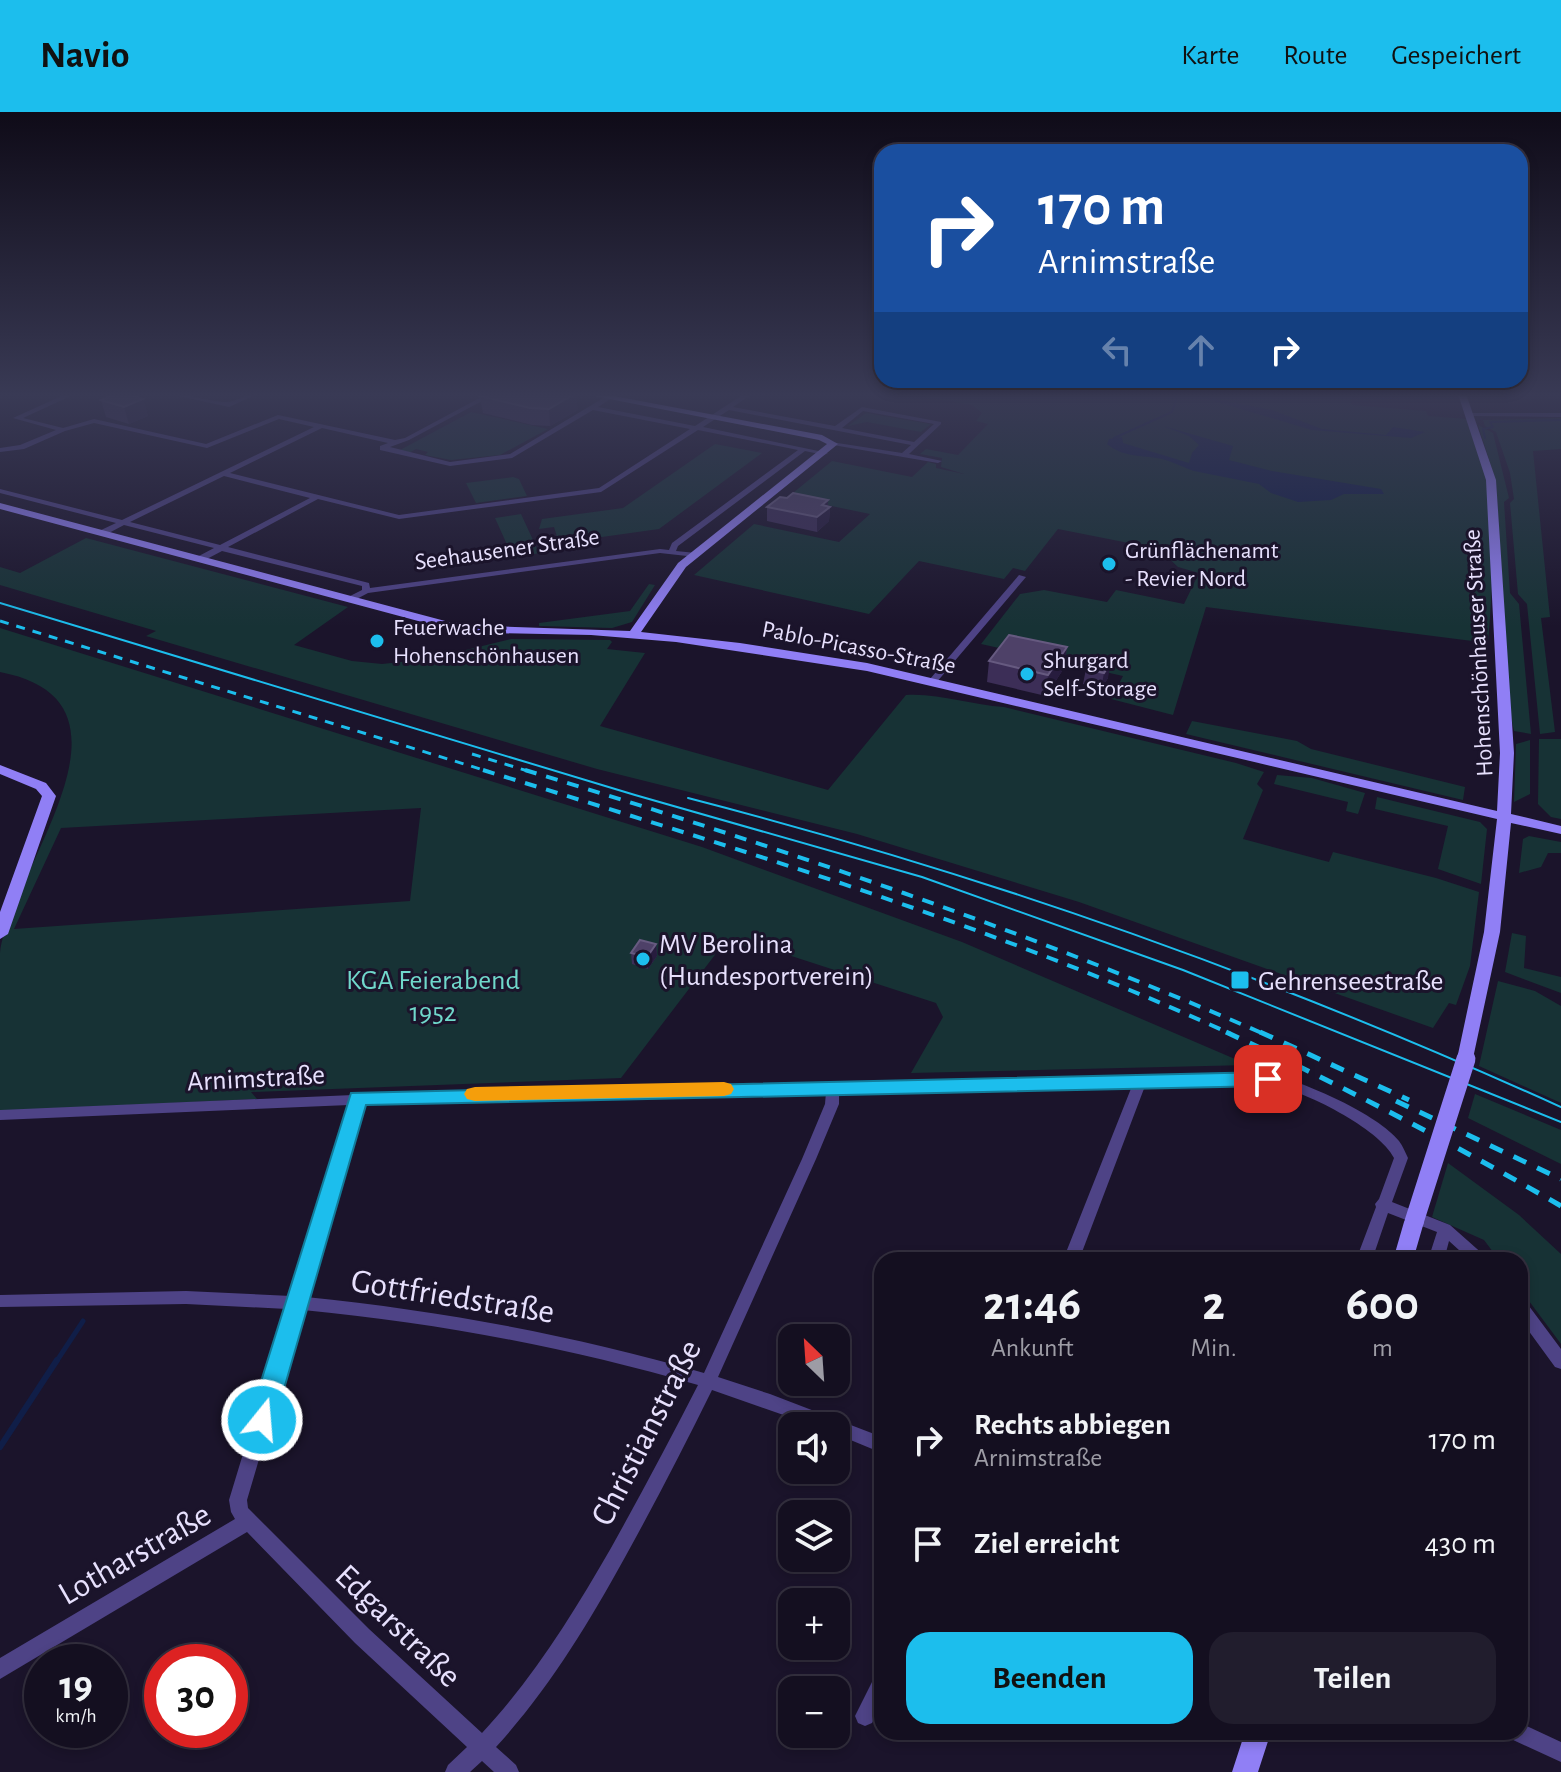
<!DOCTYPE html>
<html lang="de">
<head>
<meta charset="utf-8">
<style>
  :root { --surface:#140f20; --page:#211d2d; --text:#f1f3f6; --muted:#9d9ca5; --line:#332f3e; --accent:#1cbeed }
  body { margin:0; font-family:"Alegreya Sans",sans-serif; background:var(--page); color:var(--text); height:100vh; display:flex; flex-direction:column; font-size:30px; white-space:nowrap }
  * { box-sizing:border-box; margin:0 }
  p { font-size:26px; color:var(--muted) }
  .icon { flex:none; width:44px; height:44px; fill:none; stroke:currentColor; stroke-width:2; stroke-linecap:round; stroke-linejoin:round }
  .map { position:relative; flex:1; overflow:hidden }
  .details { position:absolute; left:874px; top:1140px; width:654px; height:488px; display:flex; flex-direction:column; background:var(--surface); border-radius:24px; box-shadow:0 4px 12px #0003,0 0 0 2px var(--line) }
  .details>* { flex:none }
  .top-card { position:absolute; left:874px; top:32px; width:654px; height:244px; border-radius:24px; box-shadow:0 4px 12px #0003,0 0 0 2px var(--line); background:#1a4fa0; color:#fff; overflow:hidden }
  .needle { width:52px; rotate:335deg }
  .buttons { position:absolute; left:778px; top:1212px; display:grid; gap:16px }
  .buttons a { display:grid; place-items:center; width:72px; height:72px; border-radius:16px; background:var(--surface); box-shadow:0 4px 12px #0003,0 0 0 2px var(--line); font-size:40px }
  .speed { position:absolute; left:24px; top:1532px; display:flex; gap:16px; font-size:40px; font-weight:700; text-align:center }
  .speed>* { display:grid; place-content:center; width:104px; height:104px; border-radius:50%; background:var(--surface); box-shadow:0 4px 12px #0003,0 0 0 2px var(--line); line-height:1 }
  .speed small { font-size:20px; font-weight:400 }
  .speed .limit { border:12px solid #d22; background:#fff; color:#111 }
  .pin { position:absolute; display:grid; place-items:center; width:68px; height:68px; color:#fff; margin:-34px; border-radius:16px; box-shadow:0 4px 12px #0006 }
  .me { position:absolute; width:88px; margin:-44px; rotate:17deg; stroke-linejoin:round; filter:drop-shadow(0 0 6px #0008) }
  .turn { display:flex; align-items:center; gap:28px; height:168px; padding:0 32px; font-size:36px }
  .turn .icon { width:104px; height:104px; stroke-width:2.5 }
  .turn b { display:block; font-size:56px; line-height:68px }
  .lanes { display:flex; align-items:center; height:76px; padding:0 32px; background:#0003; justify-content:center; gap:40px; direction:ltr }
  .lanes .off { opacity:.35 }
  .eta { display:flex; justify-content:space-evenly; align-items:center; height:136px; text-align:center }
  .eta b { font-size:48px; font-weight:600; line-height:56px }
  .action { display:flex; gap:16px; margin-top:auto; padding:16px 32px }
  .action a { flex:1; height:92px; border-radius:24px; background:var(--accent); color:#111; font-size:32px; font-weight:600; line-height:92px; text-align:center }
  .action a+a { background:var(--page); color:var(--text) }
  ul { padding:0; list-style:none }
  li { display:flex; align-items:center; gap:24px; height:104px; padding:0 32px }
  li div { flex:1 }
  li b { display:block; font-size:30px }
  li em { font-style:normal }
  header { display:flex; align-items:center; gap:48px; box-sizing:border-box; height:112px; padding:0 40px; background:var(--accent); color:#111 }
  header strong { font-size:38px }
  nav { display:flex; gap:44px; margin-inline-start:auto; font-size:28px }
  .map>svg:first-child { display:block }
  .green { fill:#173235; fill-rule:evenodd }
  .water { fill:#101e48 }
  .lines { fill:none; stroke-linecap:round; stroke-linejoin:round }
  .stream-far2 { stroke:#101e48; stroke-width:2 }
  .stream-far1 { stroke:#101e48; stroke-width:5 }
  .stream { stroke:#101e48; stroke-width:6 }
  .street { fill:#4e4386; fill-rule:evenodd }
  .secondary { fill:#907ff5; fill-rule:evenodd }
  .tram { stroke:#1cbeed; stroke-width:2 }
  .rail-far2 { stroke:#1cbeed; stroke-width:3; stroke-dasharray:9 8; stroke-linecap:butt }
  .rail-far1 { stroke:#1cbeed; stroke-width:4; stroke-dasharray:12 10; stroke-linecap:butt }
  .rail { stroke:#1cbeed; stroke-width:5; stroke-dasharray:14 12; stroke-linecap:butt }
  .secondary-bridge { stroke:#907ff5; stroke-width:19 }
  .wall { fill:#3c2e57 }
  .shaded-wall { fill:#271c3e }
  .building { fill:#4e4168; stroke:#665a80; stroke-width:2 }
  .route { fill:#1cbeed; stroke:#127c9a; stroke-width:2 }
  .slow { fill:#f59e0b }
  .poi-dot { fill:#1cbeed; stroke:#1b142b; stroke-width:3 }
  .labels { text-anchor:middle; stroke-width:6; stroke-linejoin:round; paint-order:stroke }
  .far-street-label { font-size:24px; fill:#e7e0fd; stroke:#1b142b }
  .far-poi-label { font-size:24px; fill:#e7e0fd; stroke:#1b142b; text-anchor:start }
  .poi-label { font-size:28px; fill:#e7e0fd; stroke:#1b142b; text-anchor:start }
  .park-label { font-size:28px; fill:#70d8cb; stroke:#1b142b }
  .street-label { font-size:28px; fill:#e7e0fd; stroke:#1b142b }
  .near-street-label { font-size:34px; fill:#e7e0fd; stroke:#1b142b }
</style>
</head>
<body>
<header>
<strong>Navio</strong>
<nav><a>Karte</a><a>Route</a><a>Gespeichert</a></nav>
</header>
<div class="map">
<svg width="1561" height="1660" viewBox="0 0 1561 1660">
  <rect width="100%" height="100%" fill="#1b142b"/>
  <path class="green" d="M911,282H1349L1352,293L1426,299L1428,304L1467,307C1472,322 1481,339 1484,355C1496,411 1493,474 1488,531L1206,495L1173,603L1111,587L1123,564L981,532L1020,482L1044,478L1107,490L1116,478L1184,492L1199,461L1178,455L1159,437L1058,417L1025,459L1013,456L1004,467L919,449L869,502L694,463L754,412L839,430L870,402L788,385L832,349L912,365L928,350L936,352V356L964,362L941,355L942,346L920,342L926,337L958,343L988,312L976,309L982,301L972,293Z
    M471,300L548,317L500,343L451,348L425,343L428,340L416,337L409,341L400,338Z
    M866,301L930,312H931L921,320L867,310L848,314Z
    M1561,306V337L1533,339L1550,505L1541,506L1555,620L1540,622L1527,492L1518,482L1510,391L1514,387L1510,361L1496,320L1485,314L1483,308Z
    M1478,313L1493,321L1509,386L1504,390L1510,481L1519,492L1531,622L1514,619L1510,600L1496,369Z
    M715,332L762,341L659,417L559,431L554,415L539,417L542,407L623,396Z
    M513,365L519,367L527,384L476,391L466,371Z
    M521,402L539,441L516,446H513L495,406Z
    M86,426L348,495L294,533L352,549L382,552L429,547L511,527L610,528L612,530L607,537L645,541L600,614L828,678L906,583C939,581 971,593 1004,595L1236,651L1264,660L1257,672L1263,678L1243,727L1329,750L1333,740L1436,766L1479,780L1470,854L1456,893L1449,891L1433,916L1079,790L857,722L597,657L146,524L156,519L0,473V455L20,461Z
    M649,472L655,473L632,510L612,516L539,514V511L630,499Z
    M0,516L702,735L962,830L1249,953L911,961L943,905L936,891L776,839L724,831L621,966L251,980L257,987L0,999C0,962 0,926 0,889C0,873 0,856 0,841C10,758 156,590 0,560ZM421,696L410,789L14,817L61,716Z
    M1192,609L1297,629L1311,637L1465,675L1463,688L1186,622Z
    M1539,627H1561V707L1551,705L1538,692Z
    M1530,628V682L1514,690L1516,632Z
    M1277,663L1312,666L1365,681L1358,702L1346,699L1348,690L1274,672Z
    M1377,685L1480,710L1487,717L1481,772L1438,757L1448,714L1375,697Z
    M1529,724L1561,730V741H1548L1541,755L1519,761L1523,727Z
    M1512,821L1526,824L1524,856L1561,865V881L1505,860Z
    M1498,869L1535,879L1561,894V991L1479,954Z
    M1475,982L1561,1018V1052L1468,1006Z
    M1448,1051L1519,1103L1561,1142V1232L1520,1177V1148H1499L1484,1128L1432,1105Z"/>
  <path class="water" d="M1190,282L1272,298L1322,317L1386,323L1393,315L1425,320L1411,326L1312,318Z
    M1163,314L1233,334L1229,348L1272,359L1381,377L1384,382H1344L1331,388L1298,390L1271,381L1259,372L1194,359C1182,355 1173,349 1157,346C1138,343 1123,345 1107,332L1109,327L1122,325L1123,331L1189,351L1192,341L1199,333L1189,324Z"/>
  <g class="lines">
    <path class="stream-far2" d="M1114,326L1172,300L1178,282
      M1485,326L1483,317L1493,315L1490,310L1561,308"/>
    <path class="stream-far1" d="M56,1250L83,1209"/>
    <path class="stream" d="M0,1335L57,1248"/>
    <path class="street" d="M66,282H75L23,306L63,316L94,307L206,332L278,303L395,328L405,326L487,282H495L409,328L390,335L450,350L510,342L610,282H618L598,295L695,314L744,282H752L733,295L835,314L862,295L941,310V312L909,342L942,349L938,351L833,333L829,331L831,330L902,341L911,333L729,298L703,315L828,341L824,343L805,339L678,434L676,439L696,441V445L660,441L368,481L351,490L347,487L348,485L362,478V474L222,439L203,449H197V445L214,436L124,413L105,423H99V419L116,411L0,381V377L122,408L314,315L279,307L207,336L94,311L65,319L24,337L0,340V336L20,333L56,318L13,306ZM593,298L690,317L599,376L399,403L230,361L322,316L388,331L380,334V338L450,354L512,346ZM863,299L934,312L914,330L842,316ZM698,318L798,338L672,431L669,438L660,437L370,476L369,471L228,435L318,387L399,407L601,380ZM224,364L310,386L220,433L130,410Z
      M170,282C189,282 206,289 224,290C235,291 245,282 257,282L229,295Z
      M1470,301H1561V305L1468,304V302Z
      M1019,463L1026,465L936,571H930V567Z
      M1268,962C1301,968 1378,1002 1399,1029C1403,1034 1405,1040 1408,1046L1392,1090L1450,1113L1485,1144L1488,1148H1470L1449,1129L1444,1148H1428L1437,1120L1388,1101L1372,1148H1356L1376,1095L1375,1092L1379,1087L1394,1046C1379,1016 1301,977 1268,972L1145,974L1079,1148H1063L1132,974L839,980V992L816,1047L718,1265L770,1282L882,1325V1341L836,1322V1314H815L712,1278C684,1335 655,1391 624,1447C587,1514 548,1578 496,1635L516,1653L519,1660H494L482,1649L470,1660H445L448,1653L467,1635L355,1531L247,1420L0,1567V1546L235,1407L231,1400L229,1388L287,1197L186,1192L0,1195V1183L186,1179L291,1184L349,993L0,1008V998L353,983L358,981L363,982L512,976ZM826,980L825,992L802,1047L704,1261C572,1223 443,1199 306,1185L363,992L512,986ZM303,1198C438,1211 567,1235 698,1273C670,1328 641,1382 611,1436C573,1502 534,1565 482,1621L369,1517L248,1396L247,1388Z
      M1520,1188L1526,1190L1561,1237V1257L1555,1255L1520,1207Z
      M882,1561V1591L872,1611L865,1614L858,1611L855,1604L875,1564Z
      M1520,1611L1561,1630V1650L1511,1627L1508,1620H1520Z"/>
    <path class="secondary" d="M584,282H603L822,323L838,332L686,455L641,520L740,531L867,551L1497,699L1500,641L1486,368L1458,282H1466L1496,368L1514,641L1511,702L1561,714V722L1511,711L1500,820L1472,951H1460L1457,947L1484,820L1497,707L867,559L676,530L591,523L489,521L448,517L0,397V391L449,510L489,514L630,519L678,451L827,332L819,328Z
      M0,653L46,671L56,684L8,822L0,827V800L42,684L36,677L0,662Z
      M1414,1102L1421,1104L1424,1110L1413,1148H1393L1404,1110L1407,1104Z
      M1245,1620H1271L1258,1660H1232Z"/>
    <path class="tram" d="M0,491L635,683L922,765L1183,858L1561,1010
      M688,686C994,765 1273,865 1561,995"/>
    <path class="rail-far2" d="M0,509L490,660
      M472,642L531,660"/>
    <path class="rail-far1" d="M483,658C735,736 990,812 1231,922
      M525,658C776,734 1023,817 1264,922"/>
    <path class="rail" d="M1226,920C1341,973 1452,1031 1561,1094
      M1260,920L1409,988
      M1396,989L1561,1067"/>
    <path class="secondary-bridge" d="M1414,1110L1466,947"/>
  </g>
  <path class="wall" d="M480,284L578,298L550,314L532,313L483,301Z
    M143,287L148,304L129,312L106,305L101,288Z
    M787,386L828,388V394L830,395L829,409L817,420L767,409V395Z
    M1067,535L1064,556L1046,584L987,570L989,549Z
    M1093,546L1108,566L1101,577L1083,572L1086,557Z
    M656,832L657,844L648,857L632,852L631,841Z"/>
  <path class="shaded-wall" d="M574,282H576L578,298L550,314L549,297Z
    M143,287L148,304L129,312L124,295Z
    M828,388V396L830,395L829,409L817,420V405L822,393Z
    M1067,535L1064,556L1046,584L1048,563Z
    M1111,550L1108,566L1101,577L1104,561Z
    M656,832L657,844L648,857L647,845Z"/>
  <path class="building" d="M115,282H127L143,287L124,295L101,288Z
    M484,282H574L549,297L530,296L480,284Z
    M793,381L828,388L822,393L830,395L817,405L767,395L780,385L787,386Z
    M1009,523L1067,535L1048,563L989,549Z
    M1093,546L1111,550L1104,561L1086,557Z
    M640,828L656,832L647,845L631,841Z"/>
  <linearGradient id="sky" x2="0" y2="1"><stop stop-color="#0f0b18"/><stop offset="0.55" stop-color="#393a55"/><stop offset="1" stop-color="#393a55" stop-opacity="0"/></linearGradient>
  <rect width="1561" height="515" fill="url(#sky)"/>
  <path class="route" d="M1268,960L1275,962L1278,967L1275,972L1268,974L366,993L275,1308L271,1316L262,1319L253,1316L249,1308L351,981Z"/>
  <path class="slow" d="M724,970L731,972L734,977L731,982L724,984L475,989L467,987L464,982L467,977L475,975Z"/>
  <g class="poi-dot">
    <circle cx="1109" cy="452" r="8"/>
    <circle cx="377" cy="529" r="8"/>
    <circle cx="1027" cy="562" r="8"/>
    <circle cx="643" cy="847" r="8"/>
    <rect x="1230" y="858" width="20" height="20" rx="4"/>
  </g>
  <g class="labels">
    <g class="far-street-label">
      <text transform="translate(507 437) rotate(-8)" y="8">Seehausener Straße</text>
      <text transform="translate(859 535) rotate(11)" y="8">Pablo-Picasso-Straße</text>
      <text transform="translate(1478 541) rotate(-93)" y="8">Hohenschönhauser Straße</text>
    </g>
    <g class="far-poi-label">
      <text x="1125" y="446">Grünflächenamt<tspan x="1125" dy="28">- Revier Nord</tspan></text>
      <text x="393" y="523">Feuerwache<tspan x="393" dy="28">Hohenschönhausen</tspan></text>
      <text x="1043" y="556">Shurgard<tspan x="1043" dy="28">Self-Storage</tspan></text>
    </g>
    <g class="poi-label">
      <text x="659" y="841">MV Berolina<tspan x="659" dy="32">(Hundesportverein)</tspan></text>
      <text x="1258" y="878">Gehrenseestraße</text>
    </g>
    <g class="park-label">
      <text x="433" y="877">KGA Feierabend<tspan x="433" dy="32">1952</tspan></text>
    </g>
    <g class="street-label">
      <text transform="translate(256 965) rotate(-3)" y="10">Arnimstraße</text>
    </g>
    <g class="near-street-label">
      <text transform="translate(453 1183) rotate(9)" y="12">Gottfriedstraße</text>
      <text transform="translate(645 1320) rotate(-63)" y="12">Christianstraße</text>
      <text transform="translate(134 1441) rotate(-30)" y="12">Lotharstraße</text>
      <text transform="translate(399 1513) rotate(44)" y="12">Edgarstraße</text>
    </g>
  </g>
</svg>
<div class="buttons">
<a><svg class="needle" viewBox="-14 -14 28 28"><path d="M0-13l5 13h-10z" fill="#e53935"/><path d="M0 13l5-13h-10z" fill="#9d9ca5"/></svg></a>
<a><svg class="icon" aria-label="sound" viewBox="0 0 24 24"><path d="M4 9h4l5-4v14l-5-4H4zM17 9q2 3 0 6"/></svg></a>
<a><svg class="icon" aria-label="layers" viewBox="0 0 24 24"><path d="M12 4l9 5-9 5-9-5zM3 14l9 5 9-5"/></svg></a>
<a>+</a>
<a>−</a>
</div>
<div class="speed"><div>19<small>km/h</small></div><div class="limit">30</div></div>
<div class="pin" style="left:1268px;top:967px;background:#d93025"><svg class="icon" aria-label="arrive" viewBox="0 0 24 24"><path d="M6 21V4h12l-3 4 3 4H6"/></svg></div>
<svg class="me" style="left:262px;top:1308px" viewBox="-20 -20 40 40"><circle r="17" fill="#1cbeed" stroke="#fff" stroke-width="3"/><path d="M0-11L8 9 0 5-8 9z" fill="#fff"/></svg>
<div class="top-card">
<div class="turn"><svg class="icon" aria-label="right" viewBox="0 0 24 24"><path d="M7 20v-9h11M14 6l5 5-5 5"/></svg><div><b>170 m</b>Arnimstraße</div></div>
<div class="lanes"><svg class="icon off" aria-label="left" viewBox="0 0 24 24"><path d="M17 20v-9H6M10 6l-5 5 5 5"/></svg><svg class="icon off" aria-label="ahead" viewBox="0 0 24 24"><path d="M12 20V5M6 11l6-6 6 6"/></svg><svg class="icon" aria-label="right" viewBox="0 0 24 24"><path d="M7 20v-9h11M14 6l5 5-5 5"/></svg></div>
</div>
<section class="details">
<div class="eta">
<div><b>21:46</b><p>Ankunft</p></div>
<div><b>2</b><p>Min.</p></div>
<div><b>600</b><p>m</p></div>
</div>
<ul>
<li><svg class="icon" aria-label="right" viewBox="0 0 24 24"><path d="M7 20v-9h11M14 6l5 5-5 5"/></svg><div><b>Rechts abbiegen</b><p>Arnimstraße</p></div><em>170 m</em></li>
<li><svg class="icon" aria-label="arrive" viewBox="0 0 24 24"><path d="M6 21V4h12l-3 4 3 4H6"/></svg><div><b>Ziel erreicht</b></div><em>430 m</em></li>
</ul>
<div class="action"><a>Beenden</a><a>Teilen</a></div>
</section>
</div>
</body>
</html>
